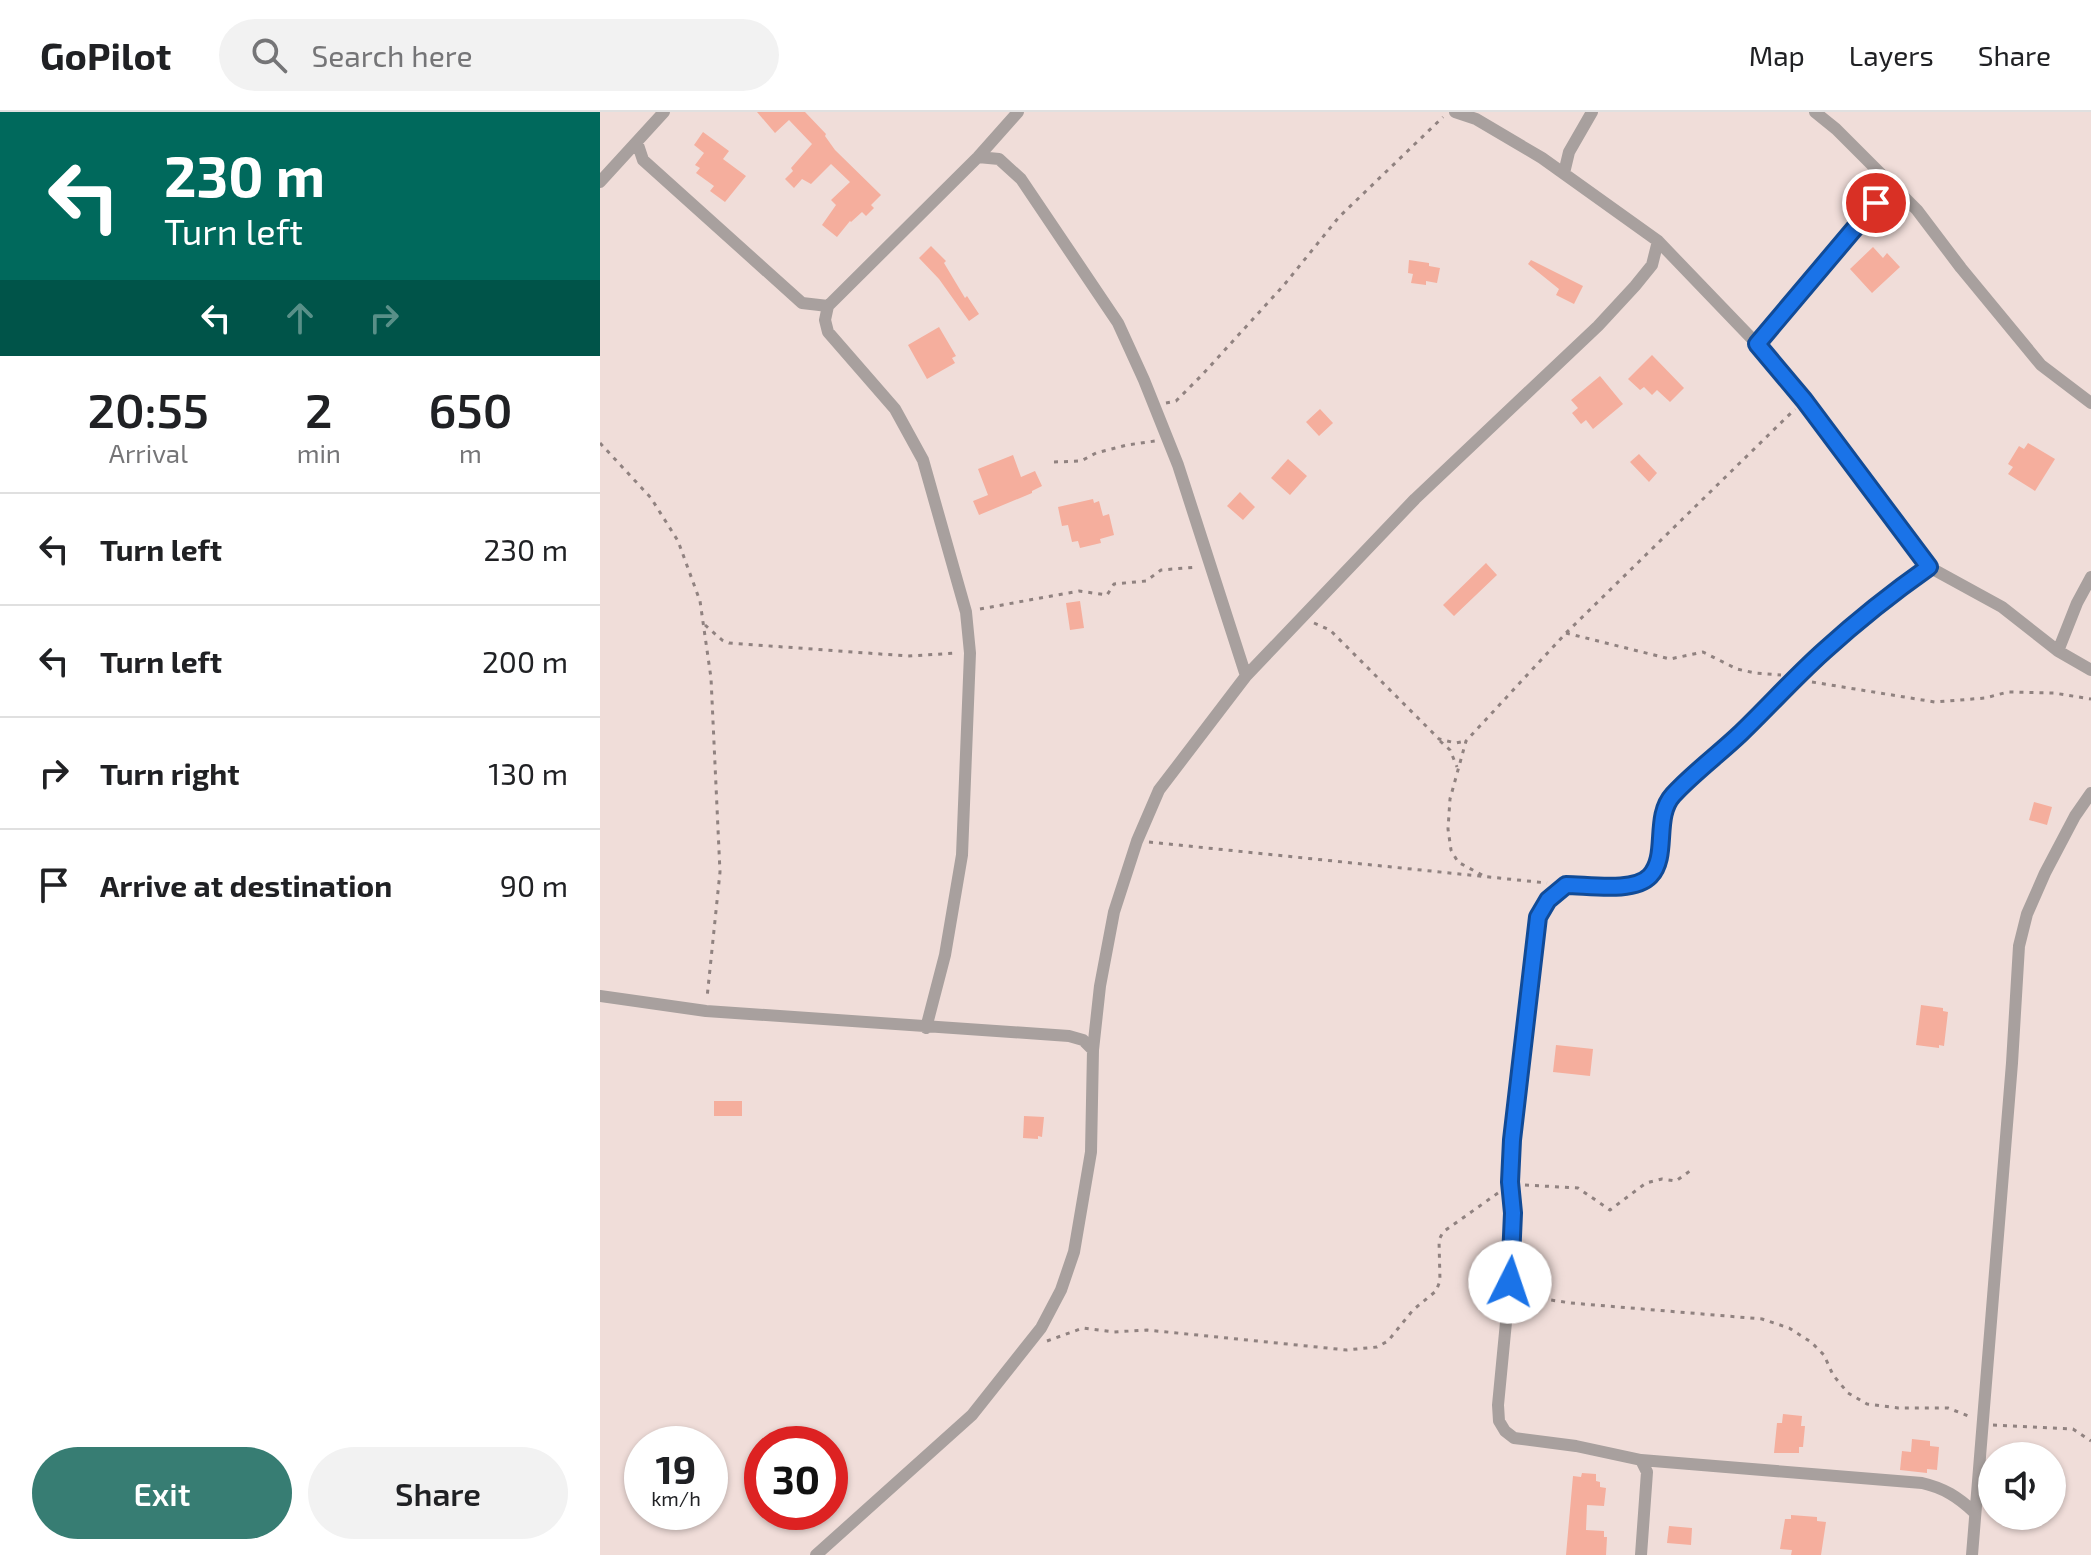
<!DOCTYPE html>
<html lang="en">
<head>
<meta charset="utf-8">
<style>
  :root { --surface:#fff; --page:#f2f2f2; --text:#202124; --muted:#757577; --line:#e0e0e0; --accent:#377d73 }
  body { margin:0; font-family:"Exo 2",sans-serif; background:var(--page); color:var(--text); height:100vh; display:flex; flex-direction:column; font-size:30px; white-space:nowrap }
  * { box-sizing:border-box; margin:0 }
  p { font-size:26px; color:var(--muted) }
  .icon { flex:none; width:44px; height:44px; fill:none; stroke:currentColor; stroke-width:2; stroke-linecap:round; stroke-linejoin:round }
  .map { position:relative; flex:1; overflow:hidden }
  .side { display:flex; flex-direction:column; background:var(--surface); width:600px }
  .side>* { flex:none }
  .guide { background:#00695c; color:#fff; overflow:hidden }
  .buttons { position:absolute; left:1378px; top:1330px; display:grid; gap:16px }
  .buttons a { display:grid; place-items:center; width:88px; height:88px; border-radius:50%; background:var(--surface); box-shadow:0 2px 6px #0004; font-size:40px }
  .speed { position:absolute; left:24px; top:1314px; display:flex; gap:16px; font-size:40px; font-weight:700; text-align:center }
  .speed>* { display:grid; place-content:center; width:104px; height:104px; border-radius:50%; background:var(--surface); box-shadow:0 2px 6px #0004; line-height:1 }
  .speed small { font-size:20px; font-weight:400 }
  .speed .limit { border:12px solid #d22; background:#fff; color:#111 }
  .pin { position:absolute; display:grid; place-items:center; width:68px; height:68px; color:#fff; margin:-34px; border:4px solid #fff; border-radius:50%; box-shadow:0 2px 8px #0007 }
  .me { position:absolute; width:88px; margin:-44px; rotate:4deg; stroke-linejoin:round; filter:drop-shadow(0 0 6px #0008) }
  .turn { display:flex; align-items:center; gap:28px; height:168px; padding:0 32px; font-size:36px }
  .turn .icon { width:104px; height:104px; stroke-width:2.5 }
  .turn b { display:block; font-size:56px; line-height:68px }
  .lanes { display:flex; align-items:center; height:76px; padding:0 32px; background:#0003; justify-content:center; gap:40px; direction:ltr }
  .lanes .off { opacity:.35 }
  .eta { display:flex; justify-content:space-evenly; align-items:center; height:136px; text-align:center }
  .eta b { font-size:48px; font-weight:600; line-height:56px }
  .cta { display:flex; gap:16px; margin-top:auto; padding:16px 32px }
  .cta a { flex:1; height:92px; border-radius:48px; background:var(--accent); color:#fff; font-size:32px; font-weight:600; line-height:92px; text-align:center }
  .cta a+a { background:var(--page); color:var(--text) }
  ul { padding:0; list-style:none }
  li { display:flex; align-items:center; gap:24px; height:112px; padding:0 32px; border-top:2px solid var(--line) }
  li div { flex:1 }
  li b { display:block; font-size:30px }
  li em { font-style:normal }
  header { display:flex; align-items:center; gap:48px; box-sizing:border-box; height:112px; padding:0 40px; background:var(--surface); border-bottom:2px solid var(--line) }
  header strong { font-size:38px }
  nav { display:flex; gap:44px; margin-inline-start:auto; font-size:28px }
  .search { width:560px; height:72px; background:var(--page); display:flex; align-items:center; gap:20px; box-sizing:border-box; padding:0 28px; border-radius:44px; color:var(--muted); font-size:30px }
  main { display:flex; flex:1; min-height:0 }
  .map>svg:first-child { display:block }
  .building { fill:#f5ae9d }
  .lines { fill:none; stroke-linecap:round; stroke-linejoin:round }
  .path { stroke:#908280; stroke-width:3; stroke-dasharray:4 6; stroke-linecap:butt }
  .street { stroke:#a8a09e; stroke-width:12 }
  .route-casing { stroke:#114b97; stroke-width:20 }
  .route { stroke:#1a73e8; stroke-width:14 }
</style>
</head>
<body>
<header>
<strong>GoPilot</strong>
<div class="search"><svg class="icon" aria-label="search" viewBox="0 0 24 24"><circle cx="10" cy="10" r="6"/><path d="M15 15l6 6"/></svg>Search here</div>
<nav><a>Map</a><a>Layers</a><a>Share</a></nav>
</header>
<main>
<section class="side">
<div class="guide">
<div class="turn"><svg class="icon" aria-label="left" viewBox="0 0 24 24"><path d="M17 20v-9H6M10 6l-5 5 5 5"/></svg><div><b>230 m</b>Turn left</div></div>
<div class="lanes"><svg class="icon" aria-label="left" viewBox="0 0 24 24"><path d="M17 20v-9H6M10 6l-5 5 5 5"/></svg><svg class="icon off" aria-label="ahead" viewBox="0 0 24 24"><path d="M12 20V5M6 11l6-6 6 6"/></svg><svg class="icon off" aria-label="right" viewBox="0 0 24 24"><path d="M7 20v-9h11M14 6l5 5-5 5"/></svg></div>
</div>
<div class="eta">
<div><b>20:55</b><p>Arrival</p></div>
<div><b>2</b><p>min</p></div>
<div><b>650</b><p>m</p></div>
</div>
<ul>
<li><svg class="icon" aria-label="left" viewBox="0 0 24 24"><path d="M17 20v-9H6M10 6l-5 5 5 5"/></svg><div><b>Turn left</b></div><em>230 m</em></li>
<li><svg class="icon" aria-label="left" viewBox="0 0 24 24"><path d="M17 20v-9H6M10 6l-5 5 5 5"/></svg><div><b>Turn left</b></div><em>200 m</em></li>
<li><svg class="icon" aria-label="right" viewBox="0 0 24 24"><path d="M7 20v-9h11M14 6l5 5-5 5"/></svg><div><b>Turn right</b></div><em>130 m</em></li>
<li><svg class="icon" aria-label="arrive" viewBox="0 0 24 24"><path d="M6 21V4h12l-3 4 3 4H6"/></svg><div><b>Arrive at destination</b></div><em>90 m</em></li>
</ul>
<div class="cta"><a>Exit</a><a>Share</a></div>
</section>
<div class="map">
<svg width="1491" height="1443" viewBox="0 0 1491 1443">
  <rect width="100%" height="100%" fill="#f0ddd9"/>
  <path class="building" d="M157,0H205L226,22L225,24L235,38L281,83L271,93L274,96L266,104L262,100L251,110L250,109L237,125L222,113L236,93L231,88L250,70L231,52L211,72L202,67L194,76L185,67L193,59L191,56L212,32L189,8L175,21Z
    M103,20L129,39L123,47L146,64L125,90L110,79L114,74L96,61L100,56L95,53L104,41L94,33Z
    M331,134L346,149L344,151L365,186L367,184L379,202L369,209L339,167L319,146Z
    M1273,135L1283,146L1287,141L1300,155L1272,181L1250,157Z
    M809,148L829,151V154L840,156L837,171L826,169V173L811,171L813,162L808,161Z
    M931,148L983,174L974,192L956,183L959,177L928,152Z
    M339,215L356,244L352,246L355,251L327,267L308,233Z
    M1052,243L1084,276L1070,290L1057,278L1052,283L1044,275L1040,278L1028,267Z
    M1000,264L1023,292L993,317L986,308L981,312L972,301L978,296L971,288Z
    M720,297L733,311L719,324L706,310Z
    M1428,331L1455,347L1435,379L1408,362L1413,355L1408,352L1419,334L1424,337Z
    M1039,342L1057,361L1049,370L1030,350Z
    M413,343L421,365L435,359L442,374L432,379V381L379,403L373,389L388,383L378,357Z
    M688,347L707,364L690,383L671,366Z
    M640,380L655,395L643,408L627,394Z
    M493,387L494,391L499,389L503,404L509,402L514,423L500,427L501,431L480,436L478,429L472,430L468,413L462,414L458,395Z
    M886,451L897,463L854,504L843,493Z
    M480,489L484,516L470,518L466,491Z
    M1434,690L1452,695L1447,713L1429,708Z
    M1321,893L1343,896V899L1348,900L1344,934L1339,933V936L1316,933Z
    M956,933L993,937L990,964L953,960Z
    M114,989H142V1004H114Z
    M424,1004L444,1005L442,1025L438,1024V1027L423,1026Z
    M1183,1302L1202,1304L1201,1314H1205L1203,1335H1199V1341H1174L1177,1311H1182Z
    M1312,1327L1330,1329V1334L1339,1335L1337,1358L1327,1357V1361L1300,1358L1302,1339L1311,1340Z
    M982,1361L996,1362V1369L1000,1370V1375L1006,1376L1004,1394L987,1393L986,1418L1004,1419V1425H1007L1006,1443H966L973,1364L981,1365Z
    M1191,1403L1217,1405V1409L1226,1410L1221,1443H1191L1192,1438L1180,1437L1185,1407H1191Z
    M1069,1414L1092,1416L1091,1433L1067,1431Z"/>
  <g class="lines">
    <path class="path" d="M566,291L576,289L602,263L684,173L739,105L843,5
      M0,331L51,386L78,429L100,489L111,566L120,760L107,886
      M454,350L481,349L496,341L527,333L555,329
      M380,497L479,479L507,483L514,472L546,469L561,458L598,455
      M714,511L730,518L839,627L856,631L866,629
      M105,513L122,528L129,531L308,544L358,541
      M966,521L1070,547L1103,540L1137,557L1155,561L1181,563
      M1212,570L1335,590L1385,586L1408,580L1454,581L1491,587
      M840,629L850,638L857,655
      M549,730L947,771
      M882,763L858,750L851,738L848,717L850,687L866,629L966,521L1195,297
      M925,1073L978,1076L1010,1098L1046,1071L1062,1067L1076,1069L1094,1056
      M923,1179L937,1186L971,1191L1162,1207L1189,1216L1211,1230L1224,1243L1233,1263L1248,1281L1267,1292L1298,1296H1348L1371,1305
      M447,1229L483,1216L514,1220L547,1218L747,1238L777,1235L788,1229L813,1198L836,1179L840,1169L839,1128L843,1120L898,1081
      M1393,1313L1473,1317L1491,1329"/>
    <path class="street" d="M855,0L876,7L942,46L1058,129L1157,232L1204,288L1329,455L1402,495L1458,539L1491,558
      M1215,0L1236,17L1317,98L1361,156L1441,253L1491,291
      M37,30L43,48L202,191L228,194
      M378,45L399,47L421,67L518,211L544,268L578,353L646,564
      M964,61L969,40L992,0
      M0,70L64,0
      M1157,232L1268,97L1299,80
      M1458,539L1477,491L1491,465
      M0,884L106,899L469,924L483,928L493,938L491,1040L474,1140L461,1178L441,1216L372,1303L216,1443
      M326,916L345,843L362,743L370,541L366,500L323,348L295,297L228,220L225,208L228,194L378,45L418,0
      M493,938L500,874L514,800L537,729L559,678L646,564L815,387L998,214L1035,174L1052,153L1058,129
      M1041,1348L1322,1371C1344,1376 1358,1385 1374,1400
      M1041,1443L1047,1360L1041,1348L976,1334L914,1326L905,1319L899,1309L898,1293L912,1148V1028L938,805L948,788L966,773C988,773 1034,781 1050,764C1069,744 1053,705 1073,683C1092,662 1116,645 1137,626C1199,565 1258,505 1329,455
      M1372,1443L1412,951L1419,834L1427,802L1445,761L1475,704L1491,681"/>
  </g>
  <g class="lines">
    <defs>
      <path id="route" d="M910,1170L913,1101L910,1070L912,1028L938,805L948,788L966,773C988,773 1034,781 1050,764C1069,744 1053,705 1073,683C1093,661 1119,642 1141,621C1169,594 1195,565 1224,539C1257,509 1292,481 1329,455L1204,288L1157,232L1276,91"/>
    </defs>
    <use href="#route" class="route-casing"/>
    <use href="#route" class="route"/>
  </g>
</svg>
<div class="buttons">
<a><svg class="icon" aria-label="sound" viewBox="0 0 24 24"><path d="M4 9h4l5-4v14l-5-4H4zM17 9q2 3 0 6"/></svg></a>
</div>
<div class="speed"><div>19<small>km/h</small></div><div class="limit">30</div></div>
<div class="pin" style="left:1276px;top:91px;background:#d93025"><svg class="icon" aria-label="arrive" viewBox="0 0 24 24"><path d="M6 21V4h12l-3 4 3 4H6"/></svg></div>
<svg class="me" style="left:910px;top:1170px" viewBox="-20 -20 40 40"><circle r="19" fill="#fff"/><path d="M0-13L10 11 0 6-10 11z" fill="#1a73e8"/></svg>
</div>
</main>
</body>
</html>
